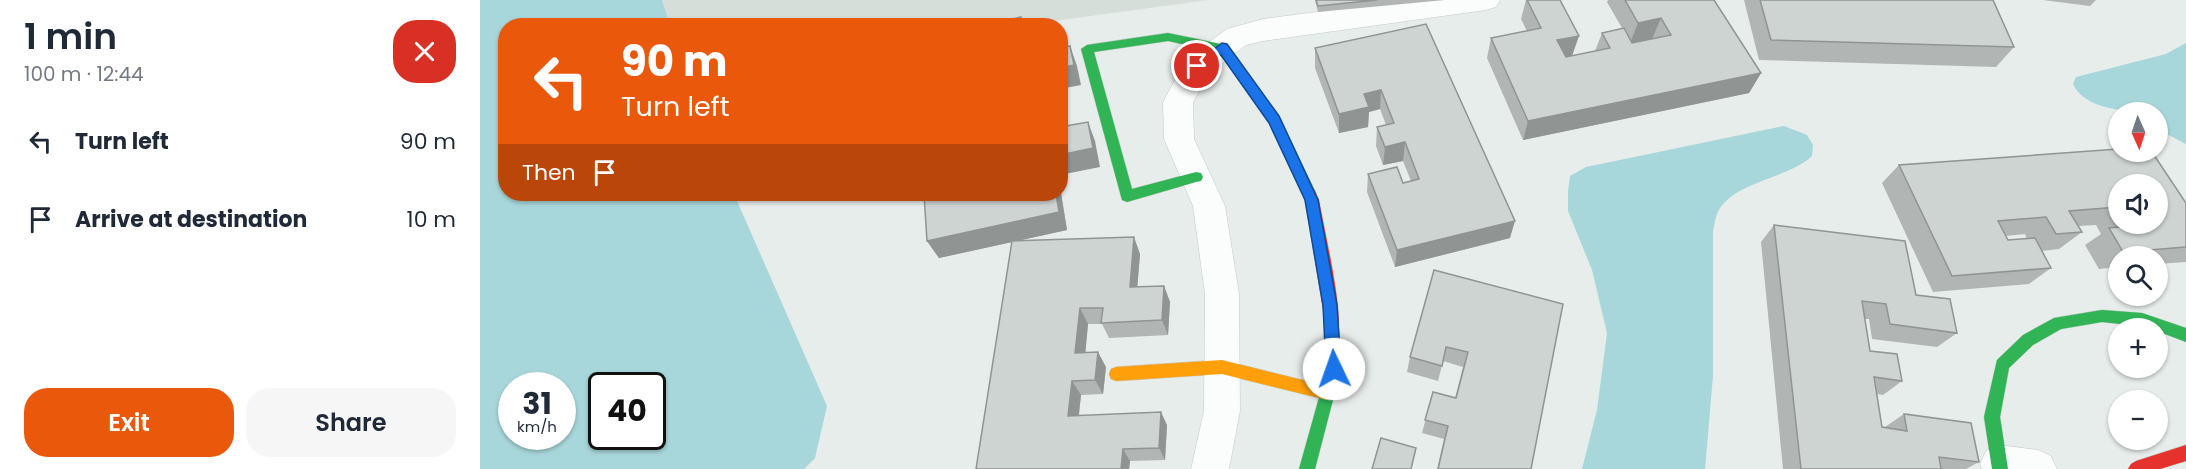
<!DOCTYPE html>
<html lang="en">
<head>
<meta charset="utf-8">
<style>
  :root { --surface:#fff; --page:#f6f6f7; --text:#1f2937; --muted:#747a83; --accent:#ea580c }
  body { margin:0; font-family:Poppins,sans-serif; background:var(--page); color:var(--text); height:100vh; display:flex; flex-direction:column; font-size:22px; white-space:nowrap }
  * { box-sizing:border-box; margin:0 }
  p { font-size:20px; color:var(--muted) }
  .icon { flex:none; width:33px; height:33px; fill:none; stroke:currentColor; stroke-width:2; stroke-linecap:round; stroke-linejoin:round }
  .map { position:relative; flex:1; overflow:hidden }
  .sheet { display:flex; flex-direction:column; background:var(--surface); width:480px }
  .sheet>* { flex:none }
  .top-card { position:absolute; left:18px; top:18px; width:570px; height:183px; border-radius:24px; box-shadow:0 2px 4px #0004; background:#ea580c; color:#fff; overflow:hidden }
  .needle { width:39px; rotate:177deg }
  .fabs { position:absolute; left:1628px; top:102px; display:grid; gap:12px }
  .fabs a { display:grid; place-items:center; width:60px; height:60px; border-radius:50%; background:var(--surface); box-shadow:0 2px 4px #0004; font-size:30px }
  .speed { position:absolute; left:18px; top:372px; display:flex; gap:12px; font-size:30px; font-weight:700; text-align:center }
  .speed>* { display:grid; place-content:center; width:78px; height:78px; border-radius:50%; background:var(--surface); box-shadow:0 2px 4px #0004; line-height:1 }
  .speed small { font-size:15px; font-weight:400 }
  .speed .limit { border:3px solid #111; border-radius:9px; background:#fff; color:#111 }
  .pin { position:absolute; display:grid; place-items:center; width:51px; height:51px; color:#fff; margin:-26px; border:3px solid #fff; border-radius:50%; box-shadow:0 2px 6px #0007 }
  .me { position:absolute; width:66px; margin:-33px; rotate:357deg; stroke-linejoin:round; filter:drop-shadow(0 0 4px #0008) }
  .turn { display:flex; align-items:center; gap:21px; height:126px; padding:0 24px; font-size:27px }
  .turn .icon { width:78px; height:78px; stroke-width:2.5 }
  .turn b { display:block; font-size:42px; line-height:51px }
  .then { display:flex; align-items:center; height:57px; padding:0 24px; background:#0003; gap:12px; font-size:22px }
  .round { display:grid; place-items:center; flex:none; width:63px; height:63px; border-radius:24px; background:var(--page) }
  .headline { display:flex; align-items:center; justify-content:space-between; height:102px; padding:0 24px }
  h1 { font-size:36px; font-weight:600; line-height:45px }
  .primary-button { display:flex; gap:12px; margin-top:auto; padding:12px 24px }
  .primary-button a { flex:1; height:69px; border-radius:24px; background:var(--accent); color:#fff; font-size:24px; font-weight:600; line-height:69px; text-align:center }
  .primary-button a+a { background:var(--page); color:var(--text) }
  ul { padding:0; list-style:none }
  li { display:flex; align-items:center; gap:18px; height:78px; padding:0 24px }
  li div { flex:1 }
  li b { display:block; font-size:22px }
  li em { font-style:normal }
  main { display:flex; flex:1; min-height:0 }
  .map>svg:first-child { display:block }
  .built { fill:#d5ded9 }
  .water { fill:#a8d7db; fill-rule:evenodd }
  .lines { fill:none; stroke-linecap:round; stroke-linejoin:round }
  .street-casing { stroke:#c4cac7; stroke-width:1 }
  .fast-casing { stroke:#c3cac7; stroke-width:1 }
  .slow-casing { stroke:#c3cac7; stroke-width:1 }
  .jam-casing { stroke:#c3cac7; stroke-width:1 }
  .street { fill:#fbfcfc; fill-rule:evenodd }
  .fast { fill:#30b455; fill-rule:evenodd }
  .slow { fill:#ff9f0a; fill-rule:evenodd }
  .jam { fill:#e5322d; fill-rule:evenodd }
  .wall { fill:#b1b6b4; fill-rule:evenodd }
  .shaded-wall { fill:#909492 }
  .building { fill:#ced4d1; stroke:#909492; stroke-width:1.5 }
  .route { fill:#1a73e8; stroke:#114b97; stroke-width:1.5 }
</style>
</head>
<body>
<main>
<section class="sheet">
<div class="headline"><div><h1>1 min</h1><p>100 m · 12:44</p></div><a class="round" style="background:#d93025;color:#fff"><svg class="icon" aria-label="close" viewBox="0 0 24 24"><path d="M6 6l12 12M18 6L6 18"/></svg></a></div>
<ul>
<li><svg class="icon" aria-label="left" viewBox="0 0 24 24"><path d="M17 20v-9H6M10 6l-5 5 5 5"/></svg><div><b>Turn left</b></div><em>90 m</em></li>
<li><svg class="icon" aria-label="arrive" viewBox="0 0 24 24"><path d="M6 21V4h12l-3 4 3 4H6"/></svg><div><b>Arrive at destination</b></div><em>10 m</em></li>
</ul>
<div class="primary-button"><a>Exit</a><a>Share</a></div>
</section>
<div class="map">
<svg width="1706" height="469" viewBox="0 0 1706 469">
  <rect width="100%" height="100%" fill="#e7edea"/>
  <path class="built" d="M182,0H728L537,26L190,25Z"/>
  <path class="water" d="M0,0H182L190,25L26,26V194H254L347,406L335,458L324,469H0ZM32,386H82V436H32ZM122,386H172V436H122Z
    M1706,43V144L1677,129V112C1651,112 1605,111 1593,84L1596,77L1686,54Z
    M1304,126L1327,135L1333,145L1332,156C1308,179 1250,182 1237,214C1235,219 1234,226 1233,232V376L1225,469H1102L1117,410L1127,333L1112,270L1088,211V191L1090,176L1106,167Z"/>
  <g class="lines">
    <defs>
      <path id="street" d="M929,0H1020L1016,7L1006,10L783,41L766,45L728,74L713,102L714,139L745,206L759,294L760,411L749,469H711L724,411L725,294L713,206L684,139L683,102L707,58L747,29L783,19Z
        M1519,445L1558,450L1571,456L1577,469H1502L1500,464L1506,451Z"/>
      <path id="fast" d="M688,33L746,45L799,116L836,193L834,197H824L790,123L738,52L688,41L614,52L652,189L716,172L721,173L723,177L721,181L716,182L647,202L642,200L601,49L607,45Z
        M1622,310L1662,313L1706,328V342L1677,331V328L1622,322L1581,329L1553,345L1529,368L1520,417L1528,469H1512L1504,417L1517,360L1543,335L1574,318Z
        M852,322L857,324L859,329L861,369L835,469H819L847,369L845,329L847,324Z"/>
      <path id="slow" d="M742,360L847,386L852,388L854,393L852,398L847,400L742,374L636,381L631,379L629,374L631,369L636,367Z"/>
      <path id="jam" d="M829,188L834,189L839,200C843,224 865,317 857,334L852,336L847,334L825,200L822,193L824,189Z
        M1706,445V461L1680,469H1648L1651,464L1656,461Z"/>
    </defs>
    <use href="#street" class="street-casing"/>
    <use href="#fast" class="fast-casing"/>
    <use href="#slow" class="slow-casing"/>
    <use href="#jam" class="jam-casing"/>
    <use href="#street" class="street"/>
    <use href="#fast" class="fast"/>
    <use href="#slow" class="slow"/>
    <use href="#jam" class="jam"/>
  </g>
  <path class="wall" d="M835,0H965L838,12Z
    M1046,0H1080L1092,56L1115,51L1122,33L1142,28L1127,2L1128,0H1234L1281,73L1269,93L1043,140L1007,58L1011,38L1047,31L1041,19Z
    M1264,0H1513L1534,47L1516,67L1279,60Z
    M1563,0H1616L1610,6Z
    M946,24L1030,238L915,267L887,192L888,174L923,183L931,181L923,161L903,165L896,146L897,127L906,125L900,109L889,112L888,127L859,133L835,68V48Z
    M1638,149V152H1672L1706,203V262L1677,264V256H1638V267L1619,269L1605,245L1621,234L1616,225L1598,226L1602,232L1579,249L1562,251L1571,268L1549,284L1453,292L1402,183L1419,165ZM1638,184H1677V224H1638ZM1545,234L1547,239L1528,240L1526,236Z
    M580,187L587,230L536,241L660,254L657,287L684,286L690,302L688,335L629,338L622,324H608L605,353L626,367L623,394L601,395L599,415L687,425L685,460L650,461L649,469H496L532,242L459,258L447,241L580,194Z
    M1294,225L1436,295L1477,333L1457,347L1392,339L1389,319H1385L1390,351L1422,381L1403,395L1397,394L1402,427L1405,428V427L1424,414L1499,462L1486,469H1303L1281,242Z
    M954,270L1051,469H957L964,439L942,433L953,392L975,398L983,367L963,361L958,381L927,372L930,357Z"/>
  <path class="shaded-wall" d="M1181,18L1172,39L1150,43L1158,23Z
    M1099,36L1092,56L1071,60L1077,40Z
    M590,46L597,66L601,85L580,89V68Z
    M1281,73L1269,93L1043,140L1048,121Z
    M901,90L900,109L889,112L888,127L859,133V114L884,94Z
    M608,122L615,141L620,167L580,175V155Z
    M925,142L923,161L903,165L905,147Z
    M580,187L587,230L459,258L447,241L576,194H580Z
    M1035,221L1030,238L915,267L917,250Z
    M654,237L660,254L656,303L650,287Z
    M684,286L690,302L688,335L682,320Z
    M600,308L608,324L604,368L595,353Z
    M618,352L626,367L623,394L615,380Z
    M592,381L601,395L597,429L588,416Z
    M681,412L687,425L685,460L679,448Z
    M643,449L650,461L649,469H641Z"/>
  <path class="building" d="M836,0H897L838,6Z
    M1047,0H1080L1099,36L1077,40L1086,57L1130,48L1122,33L1144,28L1152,43L1191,35L1181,18L1158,23L1145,0H1234L1281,73L1048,121L1011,38L1061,28Z
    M1280,0H1513L1534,47L1291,40Z
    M541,17L542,26H500Z
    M946,24L1035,221L917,250L888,174L917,167L923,183L939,179L925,142L905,147L897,127L914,123L901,90L884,94L889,107L859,114L835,48Z
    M590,46L594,65L580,68V48Z
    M608,122L613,148L580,155V127Z
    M1638,149V152H1672L1706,203V247L1643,252L1629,228L1651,226L1649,224H1677V184H1638V207L1589,211L1602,232L1576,234L1566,217L1518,221L1528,240L1555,238L1571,268L1472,276L1419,165Z
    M444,194H576L579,212L447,241Z
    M1294,225L1425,241L1436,295L1470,299L1477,333L1410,324L1406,304L1382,301L1390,351L1417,354L1422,381L1394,377L1402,427L1427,431L1424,414L1491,423L1499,462L1459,457L1461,469H1321Z
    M654,237L650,287L684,286L682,320L621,323L623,308H600L595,353L618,352L615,380L592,381L588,416L681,412L679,448L643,449L641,469H496L532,241Z
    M954,270L1083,304L1051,469H958L968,426L945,420L953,392L976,398L988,352L966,347L962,366L930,357Z
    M901,438L936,448L931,469H892Z"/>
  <path class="route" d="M742,43L747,44L799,116L838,200L857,305L861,369L859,374L854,376L848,374L846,369L843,305L825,200L789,123L741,55L721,70H713L711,66Z"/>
</svg>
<div class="fabs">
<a><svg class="needle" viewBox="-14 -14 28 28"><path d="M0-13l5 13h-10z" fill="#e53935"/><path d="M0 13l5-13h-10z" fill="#747a83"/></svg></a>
<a><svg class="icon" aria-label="sound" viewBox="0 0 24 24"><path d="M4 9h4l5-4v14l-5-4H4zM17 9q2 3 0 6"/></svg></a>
<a><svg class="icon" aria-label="search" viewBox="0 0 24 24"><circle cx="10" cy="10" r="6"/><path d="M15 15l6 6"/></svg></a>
<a>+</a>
<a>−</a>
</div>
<div class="speed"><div>31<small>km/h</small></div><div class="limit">40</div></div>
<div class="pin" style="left:717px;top:66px;background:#d93025"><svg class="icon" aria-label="arrive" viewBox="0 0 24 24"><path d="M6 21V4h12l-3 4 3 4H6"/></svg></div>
<svg class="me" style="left:854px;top:369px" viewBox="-20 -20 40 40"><circle r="19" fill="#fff"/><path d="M0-13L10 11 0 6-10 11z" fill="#1a73e8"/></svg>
<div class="top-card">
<div class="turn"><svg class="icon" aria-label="left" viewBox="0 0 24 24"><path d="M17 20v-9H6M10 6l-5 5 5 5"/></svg><div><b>90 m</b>Turn left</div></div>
<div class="then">Then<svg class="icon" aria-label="arrive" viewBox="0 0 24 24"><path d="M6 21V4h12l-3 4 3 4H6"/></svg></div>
</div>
</div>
</main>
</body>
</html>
